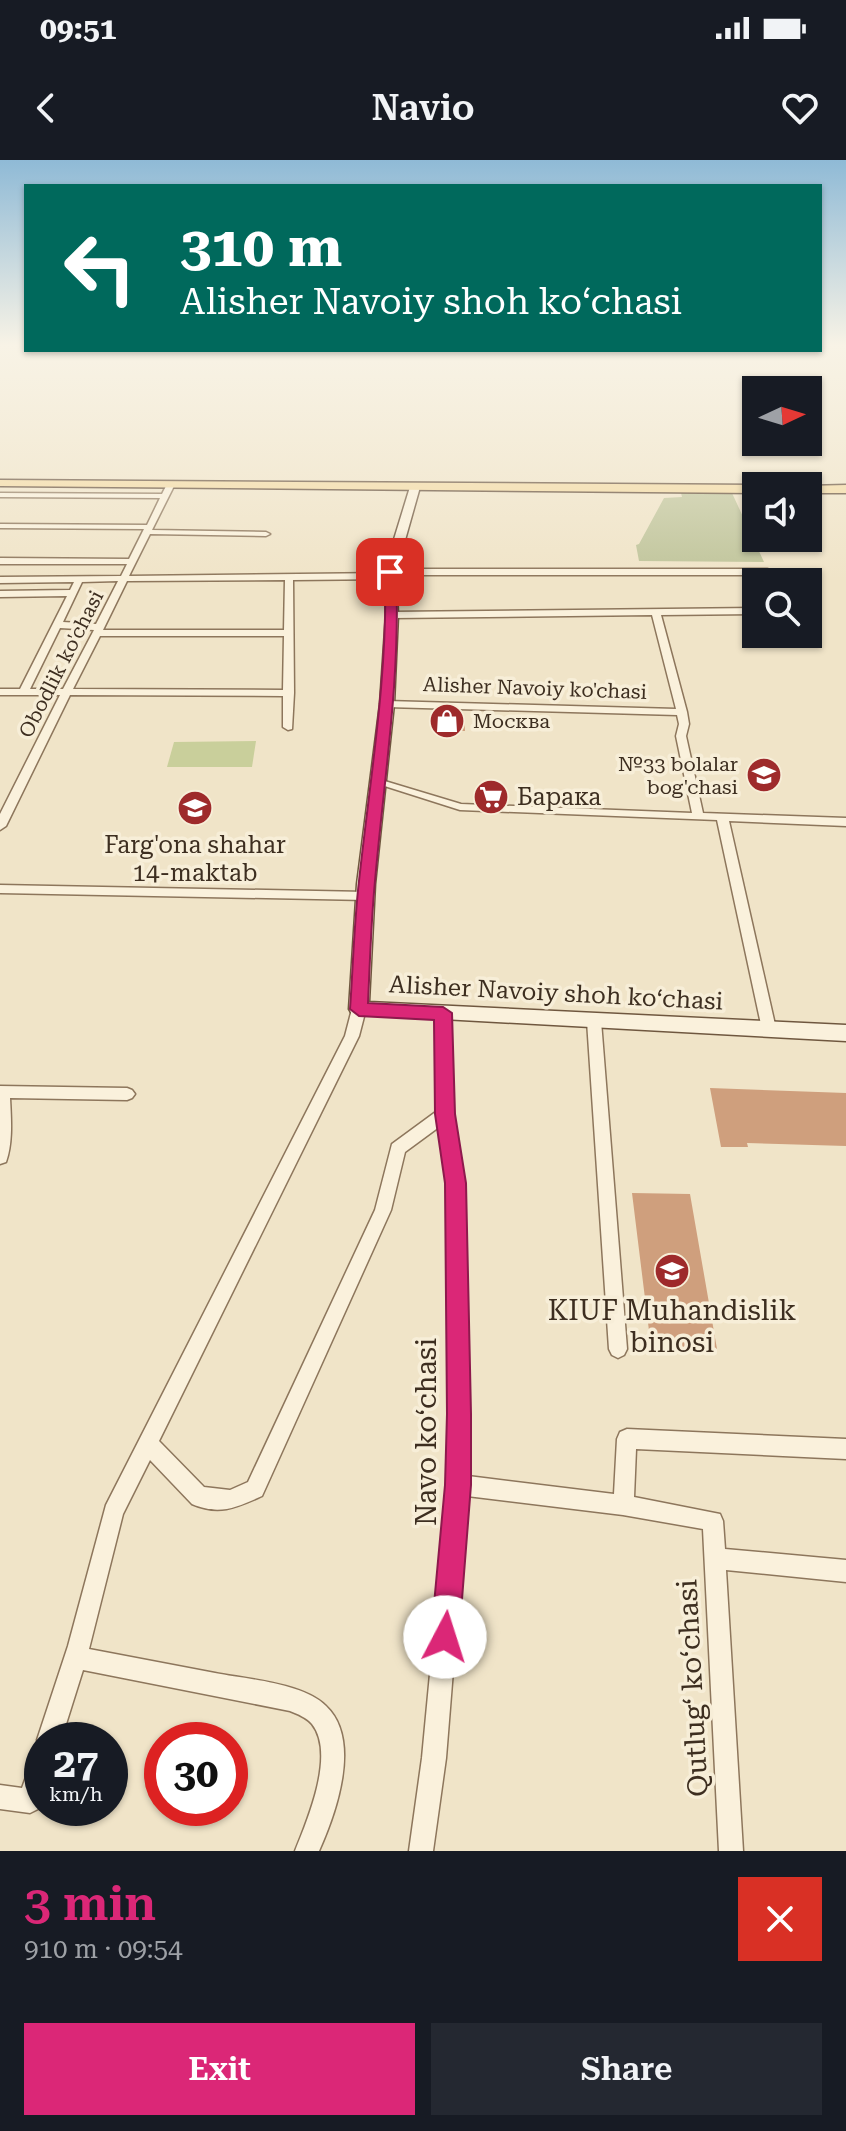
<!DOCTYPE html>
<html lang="en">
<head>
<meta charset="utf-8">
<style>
  :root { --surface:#171b24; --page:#242831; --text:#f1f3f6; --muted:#9ea1a6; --accent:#db2777 }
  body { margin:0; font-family:"Roboto Serif",serif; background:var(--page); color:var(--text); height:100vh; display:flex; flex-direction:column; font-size:30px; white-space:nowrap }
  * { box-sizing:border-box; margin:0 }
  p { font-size:26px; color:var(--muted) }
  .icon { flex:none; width:44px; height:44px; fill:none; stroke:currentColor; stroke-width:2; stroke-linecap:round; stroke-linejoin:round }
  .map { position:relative; height:1691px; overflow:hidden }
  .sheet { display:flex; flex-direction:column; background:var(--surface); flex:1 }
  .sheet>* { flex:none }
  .top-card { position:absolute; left:24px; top:24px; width:798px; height:168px; border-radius:0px; box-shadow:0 2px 6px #0004; background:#00695c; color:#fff; overflow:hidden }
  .needle { width:52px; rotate:86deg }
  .fabs { position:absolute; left:742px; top:216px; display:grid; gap:16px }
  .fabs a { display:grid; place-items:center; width:80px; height:80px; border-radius:0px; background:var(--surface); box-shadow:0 2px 6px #0004; font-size:40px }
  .speed { position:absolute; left:24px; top:1562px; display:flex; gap:16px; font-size:40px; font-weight:700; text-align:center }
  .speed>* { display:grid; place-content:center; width:104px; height:104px; border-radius:50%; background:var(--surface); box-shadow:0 2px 6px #0004; line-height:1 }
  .speed small { font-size:20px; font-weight:400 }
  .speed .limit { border:12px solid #d22; background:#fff; color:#111 }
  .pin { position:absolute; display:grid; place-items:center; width:68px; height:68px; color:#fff; margin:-34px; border-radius:16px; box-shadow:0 4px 12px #0006 }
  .me { position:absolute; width:88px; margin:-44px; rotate:5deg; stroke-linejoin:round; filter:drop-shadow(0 0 6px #0008) }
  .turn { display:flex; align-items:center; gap:28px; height:168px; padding:0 24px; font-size:36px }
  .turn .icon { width:104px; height:104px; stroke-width:2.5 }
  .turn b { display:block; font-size:56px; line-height:68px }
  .round { display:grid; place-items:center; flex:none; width:84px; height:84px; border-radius:0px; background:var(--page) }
  .head { display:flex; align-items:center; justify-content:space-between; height:136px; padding:0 24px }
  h1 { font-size:48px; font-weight:600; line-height:60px; color:var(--accent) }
  .cta { display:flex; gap:16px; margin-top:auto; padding:16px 24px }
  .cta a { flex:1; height:92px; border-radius:0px; background:var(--accent); color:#fff; font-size:32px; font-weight:600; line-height:92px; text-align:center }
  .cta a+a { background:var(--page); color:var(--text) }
  .status { display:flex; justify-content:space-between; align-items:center; height:56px; padding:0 40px; background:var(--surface); direction:ltr }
  .status svg { height:22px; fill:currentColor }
  header { display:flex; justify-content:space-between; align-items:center; height:104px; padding:0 24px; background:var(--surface); font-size:36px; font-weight:600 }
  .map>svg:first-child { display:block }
  .green { fill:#c9cf9b }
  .cemetery { fill:#bfc49a }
  .building { fill:#cf9f7d }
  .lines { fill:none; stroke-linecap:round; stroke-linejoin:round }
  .street-casing { stroke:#8d765c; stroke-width:3 }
  .secondary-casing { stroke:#6f573f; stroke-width:3 }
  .primary-casing { stroke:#5b4430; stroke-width:3 }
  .street { fill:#faf1dc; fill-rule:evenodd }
  .secondary { fill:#faf1dc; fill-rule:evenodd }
  .primary { fill:#f3d9a0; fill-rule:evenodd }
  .route { fill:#db2777; stroke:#8e194d; stroke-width:2 }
  .labels { text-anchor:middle; stroke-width:7; stroke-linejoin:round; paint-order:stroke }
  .far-street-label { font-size:20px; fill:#3d2e20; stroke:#f7eed8 }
  .far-poi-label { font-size:20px; fill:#3d2e20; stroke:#f7eed8; text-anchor:start }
  .poi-label { font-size:24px; fill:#3d2e20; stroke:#f7eed8; text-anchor:start }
  .street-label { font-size:24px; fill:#3d2e20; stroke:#f7eed8 }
  .near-poi-label { font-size:28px; fill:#3d2e20; stroke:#f7eed8 }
  .near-street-label { font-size:28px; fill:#3d2e20; stroke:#f7eed8 }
</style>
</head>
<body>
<div class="status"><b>09:51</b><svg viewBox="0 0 49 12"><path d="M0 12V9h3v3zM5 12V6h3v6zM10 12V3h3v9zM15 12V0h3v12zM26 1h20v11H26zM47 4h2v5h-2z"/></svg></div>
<header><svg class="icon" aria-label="back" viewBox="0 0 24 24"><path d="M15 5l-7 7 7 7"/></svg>Navio<svg class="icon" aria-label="heart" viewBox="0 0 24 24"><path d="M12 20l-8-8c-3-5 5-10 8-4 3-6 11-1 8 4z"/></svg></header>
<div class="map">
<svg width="846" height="1691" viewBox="0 0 846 1691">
  <rect width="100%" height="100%" fill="#f0e4c8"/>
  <path class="green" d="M256,581L252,607H167L174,582Z"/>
  <path class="cemetery" d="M681,333H732L764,402L639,401L636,385L639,384L664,338L682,337Z"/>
  <path class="building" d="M430,556H464L465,571H448V566L430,565Z
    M710,928L846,933V986L747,983L748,987H721Z
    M632,1033L690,1034L717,1189L651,1187Z"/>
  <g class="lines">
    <defs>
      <path id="street" d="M167,324L174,326L152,370L266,372L270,374L266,376L150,374L129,416L387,413V410L390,409H767L780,413L784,422H776L773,417L766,415H396V418L393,419L293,420L294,533L292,569L288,570L283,567V536L70,535L6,666L0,670V654L60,535H0V529H20L67,436L0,437V431L70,430L74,422L0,423V417L121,416L127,404H0V398L129,399L144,369L0,368V364L147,365L160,338L0,337V333L162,334ZM285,420L284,470H103L127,421ZM118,421L96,464L63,462L82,422ZM60,468L94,470L63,529H30ZM100,476H284L283,530L73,529Z
        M756,448V454L661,455L687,552L689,564L686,576L703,653L846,658V666L729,661L776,869L774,873H764L762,869L717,660L460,650L372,622L378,619L461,644L692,653L676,576L679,564L677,555L387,547L382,544L387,541L676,549L652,455L392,458L387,455L392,452Z
        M0,725L366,732L372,736L366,740L0,733Z
        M359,844L366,849L359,876L159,1281L204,1327L230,1330L248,1322L375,1050L392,984L437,951L436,853L438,849H448L450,853L453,954L463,1023L468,1316L614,1334L617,1279L620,1272L627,1269L846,1279V1299L636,1289L634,1337L720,1354L723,1361L725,1389L846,1400V1422L726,1410L743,1691H719L703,1369L623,1355L467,1336L446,1598L433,1691H409L422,1598L448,1325L447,1023L439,967L405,992L391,1050L262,1336C237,1347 220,1356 192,1344L150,1300L123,1354L89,1489C131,1497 173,1505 215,1513C246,1519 303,1523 326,1546C362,1580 336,1653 319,1691H295C307,1661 336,1594 312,1564C307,1558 298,1554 290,1551L83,1510L61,1580H42L41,1588L37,1580L68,1486L106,1345L345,876L352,849Z
        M594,856L601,861L627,1189L624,1195L618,1198L612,1195L609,1189L587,861Z
        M0,926L127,928L132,930L135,934L132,938L127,940L10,938C11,959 13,982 6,1002L0,1004Z
        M42,1591V1641L38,1649L30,1653L0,1649V1625L22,1628L34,1595Z"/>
      <path id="secondary" d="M415,324L420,327L396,412L398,455L394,544L375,724L369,842L846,865V881L352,854L349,849L357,724L380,544L386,455L384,412L410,327Z"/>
      <path id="primary" d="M0,320L756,325L758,326L756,333L0,326Z
        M846,325V333H808L806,326Z"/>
    </defs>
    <use href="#street" class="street-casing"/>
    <use href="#secondary" class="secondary-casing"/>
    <use href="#primary" class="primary-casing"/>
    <use href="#street" class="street"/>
    <use href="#secondary" class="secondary"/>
    <use href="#primary" class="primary"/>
  </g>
  <linearGradient id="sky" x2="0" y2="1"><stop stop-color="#8fbad6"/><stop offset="0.44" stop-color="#f8f3e6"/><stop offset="1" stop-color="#f8f3e6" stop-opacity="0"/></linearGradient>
  <rect width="846" height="421" fill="url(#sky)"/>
  <path class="route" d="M390,408L396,412C401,516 384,618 375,721C371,762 370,802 368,843L443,847L452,853L455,954L466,1023L471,1254V1325L459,1477L455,1487L445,1491L435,1487L431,1477L445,1325L447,1254L445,1023L435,954L434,860L359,856L350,849C353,807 354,764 359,721C370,618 388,516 385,412Z"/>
  <defs>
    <symbol id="shop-disc" viewBox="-11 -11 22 22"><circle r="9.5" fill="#9e2a2b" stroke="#f7eed8"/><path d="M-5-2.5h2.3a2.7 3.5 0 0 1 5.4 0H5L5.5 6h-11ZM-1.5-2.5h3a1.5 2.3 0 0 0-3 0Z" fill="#fff"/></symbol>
    <symbol id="school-disc" viewBox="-11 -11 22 22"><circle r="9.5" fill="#9e2a2b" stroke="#f7eed8"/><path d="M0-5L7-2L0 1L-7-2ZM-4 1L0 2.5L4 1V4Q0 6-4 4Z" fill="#fff"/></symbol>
    <symbol id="supermarket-disc" viewBox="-11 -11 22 22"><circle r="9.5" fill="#9e2a2b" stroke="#f7eed8"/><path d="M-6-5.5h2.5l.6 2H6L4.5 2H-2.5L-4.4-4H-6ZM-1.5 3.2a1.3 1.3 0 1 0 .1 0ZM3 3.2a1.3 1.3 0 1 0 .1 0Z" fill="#fff"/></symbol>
    <symbol id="university-disc" viewBox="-11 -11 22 22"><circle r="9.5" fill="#9e2a2b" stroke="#f7eed8"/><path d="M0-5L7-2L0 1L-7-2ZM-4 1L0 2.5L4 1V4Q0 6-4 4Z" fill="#fff"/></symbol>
  </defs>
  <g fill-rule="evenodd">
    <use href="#shop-disc" x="427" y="541" width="40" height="40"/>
    <use href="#school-disc" x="744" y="595" width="40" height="40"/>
    <use href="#supermarket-disc" x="471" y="617" width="40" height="40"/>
    <use href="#school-disc" x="175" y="628" width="40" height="40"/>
    <use href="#university-disc" x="652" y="1091" width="40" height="40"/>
  </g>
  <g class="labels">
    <g class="far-street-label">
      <text transform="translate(61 504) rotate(-63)" y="7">Obodlik ko'chasi</text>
      <text transform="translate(535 528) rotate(2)" y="7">Alisher Navoiy ko'chasi</text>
    </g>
    <g class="far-poi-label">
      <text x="473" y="568">Москва</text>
      <text x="738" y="611" text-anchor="end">№33 bolalar<tspan x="738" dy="23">bog'chasi</tspan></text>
    </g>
    <g class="poi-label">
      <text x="517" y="645">Барака</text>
      <text x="195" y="693" text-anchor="middle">Farg'ona shahar<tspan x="195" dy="28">14-maktab</tspan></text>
    </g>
    <g class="street-label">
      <text transform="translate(556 833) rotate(3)" y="8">Alisher Navoiy shoh koʻchasi</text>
    </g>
    <g class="near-poi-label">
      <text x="672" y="1160">KIUF Muhandislik<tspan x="672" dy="32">binosi</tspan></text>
    </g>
    <g class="near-street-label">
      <text transform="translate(426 1272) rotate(-90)" y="10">Navo koʻchasi</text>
      <text transform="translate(692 1528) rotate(-93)" y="10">Qutlugʻ koʻchasi</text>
    </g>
  </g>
</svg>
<div class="fabs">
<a><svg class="needle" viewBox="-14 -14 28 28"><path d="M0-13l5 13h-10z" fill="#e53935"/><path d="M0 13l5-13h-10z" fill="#9ea1a6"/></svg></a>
<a><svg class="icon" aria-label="sound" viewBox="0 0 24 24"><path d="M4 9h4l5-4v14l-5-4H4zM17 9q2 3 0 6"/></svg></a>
<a><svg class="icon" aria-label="search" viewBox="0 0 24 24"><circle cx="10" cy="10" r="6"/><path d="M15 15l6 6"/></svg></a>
</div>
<div class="speed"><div>27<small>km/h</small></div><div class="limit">30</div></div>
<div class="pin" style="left:390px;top:412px;background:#d93025"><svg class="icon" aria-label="arrive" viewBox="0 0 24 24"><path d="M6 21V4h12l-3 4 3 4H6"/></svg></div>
<svg class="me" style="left:445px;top:1477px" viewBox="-20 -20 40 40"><circle r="19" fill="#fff"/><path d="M0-13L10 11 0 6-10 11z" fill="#db2777"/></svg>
<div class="top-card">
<div class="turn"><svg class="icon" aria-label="left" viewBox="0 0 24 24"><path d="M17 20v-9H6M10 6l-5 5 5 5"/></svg><div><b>310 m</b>Alisher Navoiy shoh koʻchasi</div></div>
</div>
</div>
<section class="sheet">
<div class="head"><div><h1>3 min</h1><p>910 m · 09:54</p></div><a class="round" style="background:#d93025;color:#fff"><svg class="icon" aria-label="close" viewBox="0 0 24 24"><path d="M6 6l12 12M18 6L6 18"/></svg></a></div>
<div class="cta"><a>Exit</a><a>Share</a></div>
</section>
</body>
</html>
